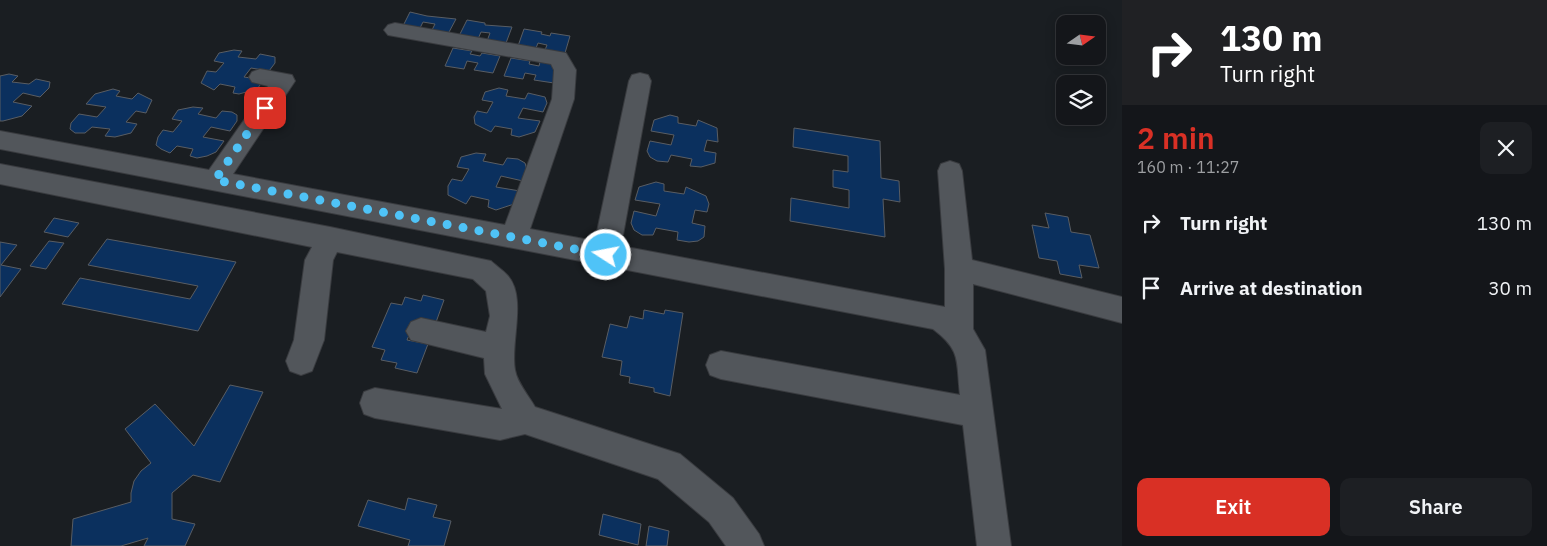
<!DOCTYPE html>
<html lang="en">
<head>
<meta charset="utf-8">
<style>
  :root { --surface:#14161a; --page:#1d1f23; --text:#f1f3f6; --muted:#9d9fa2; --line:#333539; --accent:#d93025 }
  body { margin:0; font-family:"IBM Plex Sans",sans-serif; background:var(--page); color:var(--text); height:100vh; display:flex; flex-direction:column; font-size:19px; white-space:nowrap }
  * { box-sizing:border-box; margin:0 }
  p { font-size:16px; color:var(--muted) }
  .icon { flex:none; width:28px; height:28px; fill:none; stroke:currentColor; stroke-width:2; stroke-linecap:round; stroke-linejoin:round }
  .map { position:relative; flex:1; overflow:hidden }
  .drawer { display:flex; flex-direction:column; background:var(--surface); width:425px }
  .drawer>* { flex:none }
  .guide { background:#202124; color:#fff; overflow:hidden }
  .needle { width:32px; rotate:76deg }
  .controls { position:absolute; left:1056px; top:15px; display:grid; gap:10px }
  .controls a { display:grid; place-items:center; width:50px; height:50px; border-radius:10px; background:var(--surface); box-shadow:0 2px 12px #0003,0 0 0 1px var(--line); font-size:25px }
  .pin { position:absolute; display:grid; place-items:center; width:42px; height:42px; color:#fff; margin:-21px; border-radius:10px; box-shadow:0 2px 8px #0006 }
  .me { position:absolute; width:55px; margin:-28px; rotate:281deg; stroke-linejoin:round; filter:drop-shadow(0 0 4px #0008) }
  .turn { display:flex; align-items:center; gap:18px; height:105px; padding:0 15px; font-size:22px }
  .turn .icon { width:65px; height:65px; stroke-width:2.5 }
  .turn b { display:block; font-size:35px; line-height:42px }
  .round { display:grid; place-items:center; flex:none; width:52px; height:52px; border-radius:10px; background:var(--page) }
  .head { display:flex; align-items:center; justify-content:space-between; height:85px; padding:0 15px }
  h1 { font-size:30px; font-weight:600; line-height:38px; color:var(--accent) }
  .action { display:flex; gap:10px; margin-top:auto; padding:10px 15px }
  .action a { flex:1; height:58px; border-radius:10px; background:var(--accent); color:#fff; font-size:20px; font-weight:600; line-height:58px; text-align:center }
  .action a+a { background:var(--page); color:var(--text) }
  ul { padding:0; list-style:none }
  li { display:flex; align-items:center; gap:15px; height:65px; padding:0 15px }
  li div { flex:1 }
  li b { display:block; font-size:19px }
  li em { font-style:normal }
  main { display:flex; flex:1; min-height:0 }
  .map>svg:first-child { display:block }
  .building { fill:#0b305e; stroke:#595d63 }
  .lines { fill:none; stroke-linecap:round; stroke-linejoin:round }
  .minor-casing { stroke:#393b3f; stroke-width:2 }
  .minor { fill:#52565b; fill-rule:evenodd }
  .route { stroke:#4fc3f7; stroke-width:9; stroke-dasharray:0 16.2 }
</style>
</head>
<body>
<main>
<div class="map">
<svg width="1122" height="546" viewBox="0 0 1122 546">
  <rect width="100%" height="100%" fill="#1a1e22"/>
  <path class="building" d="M410,12L427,16L456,19L448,34L431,32L435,24L423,22L419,30L402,28Z
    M467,20L485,23V25L512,27L506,43L487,41L490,33L481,32L478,39L459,36Z
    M524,29L542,32L541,34L550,36L551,33L570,36L565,53L545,50L547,45L538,43L536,48L518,46Z
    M453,48L472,51L470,54L480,56L482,53L500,56L493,73L474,70L478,63L467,61L464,69L445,66Z
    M234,50L242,51L238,57L256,59L260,54L275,57V63L269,71L251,68L244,77L264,80L257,89L239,94L233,93L235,87L220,84L214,90L201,83L207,71L216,72L224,63L214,61L219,53Z
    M511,58L530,61L529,64L539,66L540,62L560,65L554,83L534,80L536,75L525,73L523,79L504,76Z
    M9,74L18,76L12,82L29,84L36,79L50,82L49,88L40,97L23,93L13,102L32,106L22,116L3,121H0V76Z
    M499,88L508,90L506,96L525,99L528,93L545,97L547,103L543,112L523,108L518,118L540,121L535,132L519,137L511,135L512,129L495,126L491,132L475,124L474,117L477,111L487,113L493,102L482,100L485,92Z
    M113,89L120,91L116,96L132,99L138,93L152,100L146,113L136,111L126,122L137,124L131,133L115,137L105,136L110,129L92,127L85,133H75L70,129L71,123L79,114L97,117L106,107L86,104L95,94Z
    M193,107L203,108L198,114L216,118L222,111L232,112L237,115V121L230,131L211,127L203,137L224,141L216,152L207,156L197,158L190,156L193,149L177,146L170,153L161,149L156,145L158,137L163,130L173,132L182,121L172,119L178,110Z
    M670,115L678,117V123L696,126L698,120L717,128L718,142L707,140L704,151L716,153L715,163L701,167L690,166L692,159L671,155L668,162L657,161L650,157L647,151L650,141L671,145L674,135L651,131L654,120Z
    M794,128L880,141L881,178L899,181L900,202L883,199L885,237L790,221L791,198L849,208V190L833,187V170L848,172V156L793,147Z
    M476,153L486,154L483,161L503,165L507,158L518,159L525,163L527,170L523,181L501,176L496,187L520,191L514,204L496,210L488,207L489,200L471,196L466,204L448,195V186L452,179L462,181L469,169L457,167L461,157Z
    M656,182L664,184V191L684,194L686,187L706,196L709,204L707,212L695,210L692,223L705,226L704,237L698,241L689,242L677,240L678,232L656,228L653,235H642L634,230L631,223L634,211L656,216L660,204L635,200L639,187Z
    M1045,213L1068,217L1071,232L1090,235L1099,268L1079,265L1082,278L1060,274L1057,261L1039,258L1032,225L1049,228Z
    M54,218L79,223L68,237L44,232Z
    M107,239L236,262L198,331L62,304L80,278L190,299L198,286L88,265Z
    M49,241L64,243L46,269L30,266Z
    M0,242L17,245L1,265L21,269L0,297Z
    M423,295L444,300L435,325L415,321L407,340L428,344L417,373L395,368L397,363L381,360L385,350L372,347L391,303L402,305L405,297L421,301Z
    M644,310L664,314L665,310L683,313L670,396L654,392V388L629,383L630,377L620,375L622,361L602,357L610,324L627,328L630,316L643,319Z
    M230,385L263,392L220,482L193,475L172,493V519L195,524L185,546H144L148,538L121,546H71L73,519L131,502V493L134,481L141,471L151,463L125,429L155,404L194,446Z
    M408,498L437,505L433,517L451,521L444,546H408L410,540L358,526L368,500L405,510Z
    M603,514L641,524L638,545L599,535Z
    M649,526L669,531L667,546H646Z"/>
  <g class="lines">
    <defs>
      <path id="minor" d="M395,23L566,53L576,70L574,99L530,229L595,241L629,81L632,75L640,73L648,75L651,81L621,246L945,307V269L938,171L941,164L950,161L959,164L962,171L972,260L1122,297V323L973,284V329L985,350L1011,546H977L963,425L721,379L710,375L706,365L710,355L721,351L960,395C956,361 962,351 933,329L0,149V131L209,170L268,86L252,82L249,77L252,72L260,69L292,75L295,81L233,174L505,225L552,99L554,70L551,64L388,35L384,30L388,25Z
        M0,164L330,227L491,261C496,266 503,270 508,276C527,298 510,343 515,370C517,383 529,396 535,407L680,454L733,498L759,534L764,546H726L709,522L658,479L525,434L500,440L375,418L364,414L360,403L364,392L375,388L502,409L485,374L484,358L411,340L406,331L411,322L421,318L486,332L490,316L486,291L473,279L337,252L333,260L324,340L312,371L301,375L290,371L286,361L294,340L305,260L312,247L0,184Z"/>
    </defs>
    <use href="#minor" class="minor-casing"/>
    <use href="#minor" class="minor"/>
  </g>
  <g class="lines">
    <path class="route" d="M265,108L215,180L606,255"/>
  </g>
</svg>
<div class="controls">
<a><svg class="needle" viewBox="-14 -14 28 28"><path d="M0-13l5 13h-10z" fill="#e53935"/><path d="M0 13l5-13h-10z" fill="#9d9fa2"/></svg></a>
<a><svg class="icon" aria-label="layers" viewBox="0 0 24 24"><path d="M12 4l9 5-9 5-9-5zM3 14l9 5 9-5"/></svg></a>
</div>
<div class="pin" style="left:265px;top:108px;background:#d93025"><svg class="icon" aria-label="arrive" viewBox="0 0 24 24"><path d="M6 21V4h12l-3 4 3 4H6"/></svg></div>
<svg class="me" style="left:606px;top:255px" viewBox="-20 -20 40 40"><circle r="17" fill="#4fc3f7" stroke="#fff" stroke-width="3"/><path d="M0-11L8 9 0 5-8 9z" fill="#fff"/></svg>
</div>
<section class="drawer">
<div class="guide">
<div class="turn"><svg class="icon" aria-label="right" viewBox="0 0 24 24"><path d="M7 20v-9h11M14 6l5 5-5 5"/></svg><div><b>130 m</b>Turn right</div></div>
</div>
<div class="head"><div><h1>2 min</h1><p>160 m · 11:27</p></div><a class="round"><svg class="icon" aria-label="close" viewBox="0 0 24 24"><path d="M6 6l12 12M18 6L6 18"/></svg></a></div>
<ul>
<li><svg class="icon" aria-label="right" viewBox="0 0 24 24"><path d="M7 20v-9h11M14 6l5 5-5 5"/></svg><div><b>Turn right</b></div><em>130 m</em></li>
<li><svg class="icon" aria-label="arrive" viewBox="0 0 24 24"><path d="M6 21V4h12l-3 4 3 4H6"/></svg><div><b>Arrive at destination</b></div><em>30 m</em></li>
</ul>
<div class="action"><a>Exit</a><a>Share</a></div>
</section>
</main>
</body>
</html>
